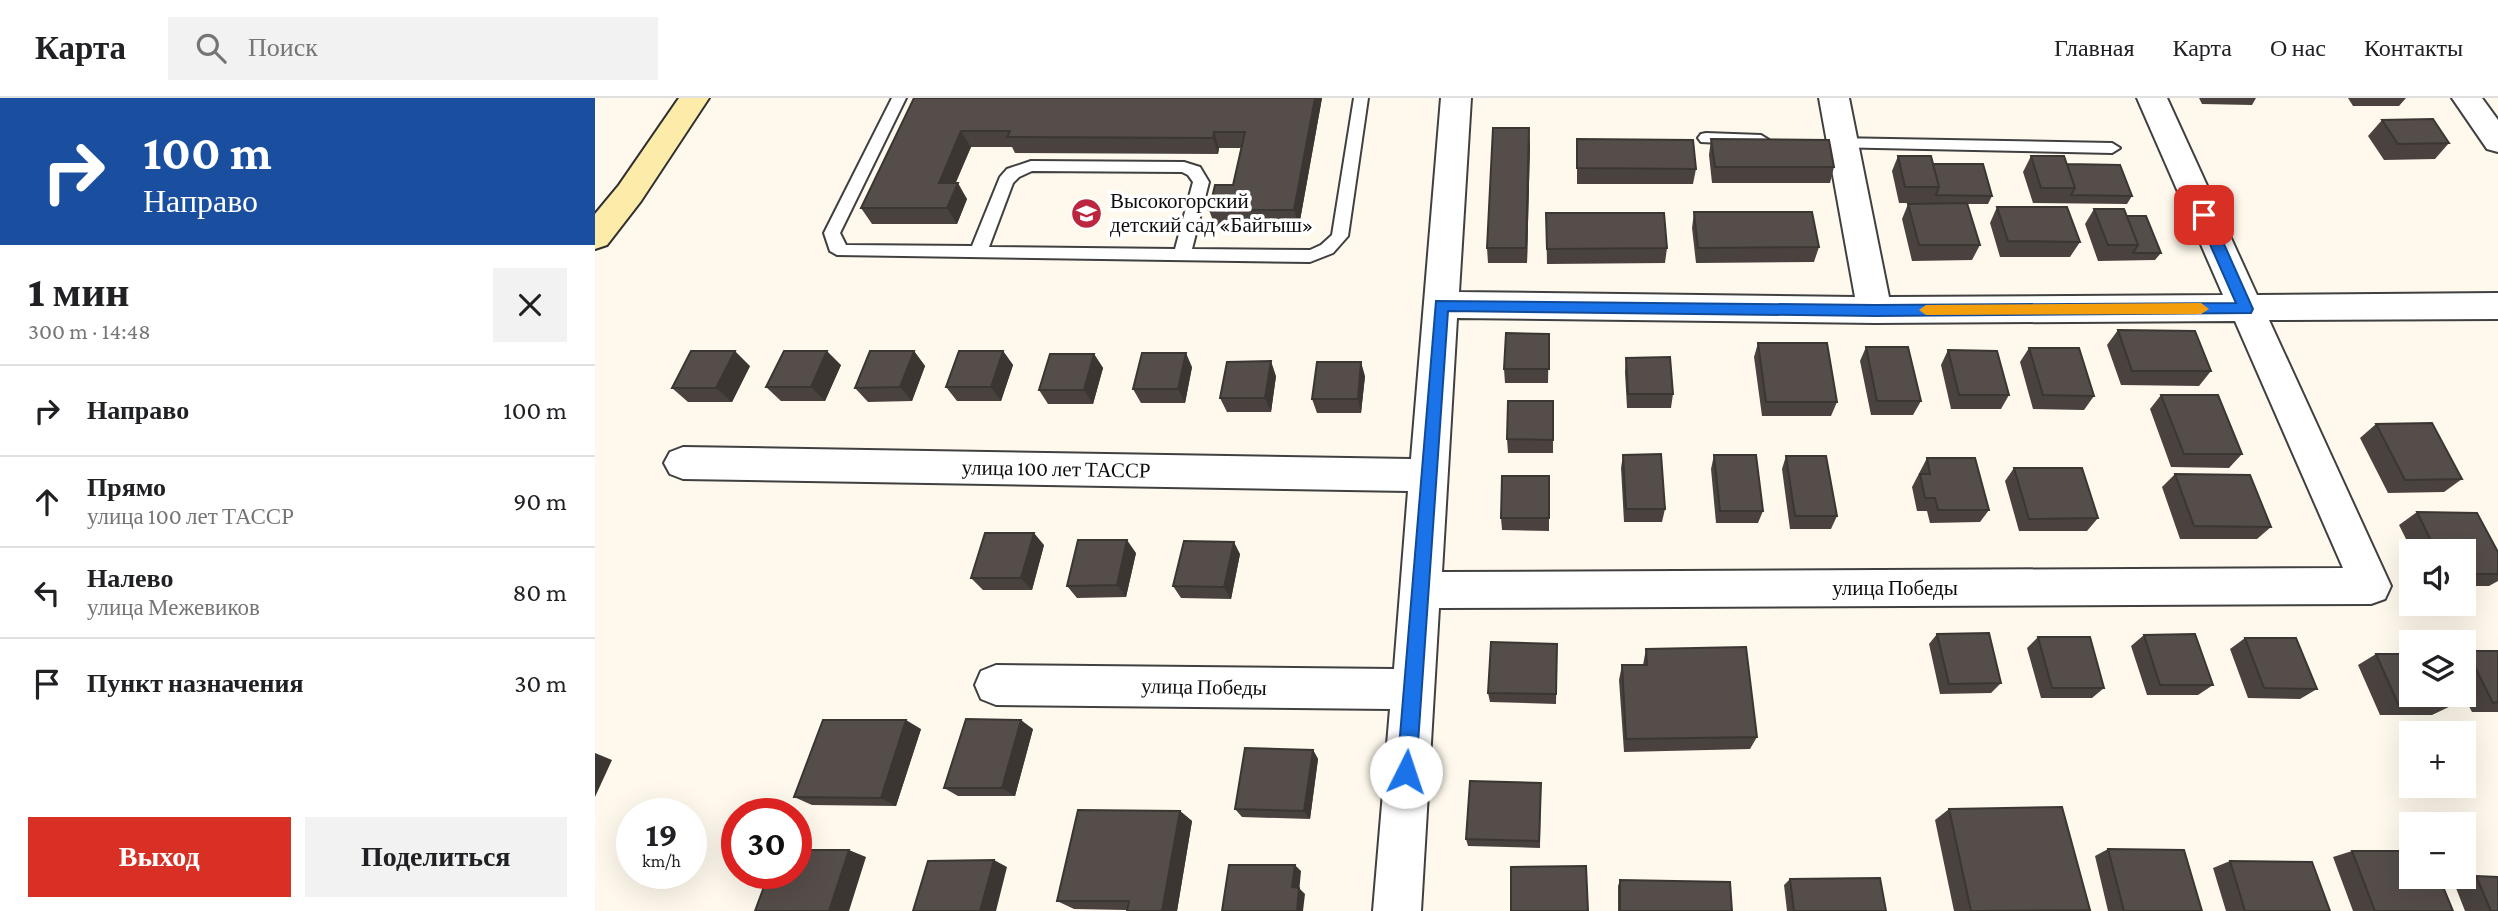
<!DOCTYPE html>
<html lang="ru">
<head>
<meta charset="utf-8">
<style>
  :root { --surface:#fff; --page:#f2f2f2; --text:#202124; --muted:#757577; --line:#e0e0e0; --accent:#d93025 }
  body { margin:0; font-family:"Crimson Pro",serif; background:var(--page); color:var(--text); height:100vh; display:flex; flex-direction:column; font-size:26px; white-space:nowrap }
  * { box-sizing:border-box; margin:0 }
  p { font-size:23px; color:var(--muted) }
  .icon { flex:none; width:38px; height:38px; fill:none; stroke:currentColor; stroke-width:2; stroke-linecap:round; stroke-linejoin:round }
  .map { position:relative; flex:1; overflow:hidden }
  .details { display:flex; flex-direction:column; background:var(--surface); width:595px }
  .details>* { flex:none }
  .hud { background:#1a4fa0; color:#fff; overflow:hidden }
  .controls { position:absolute; left:1804px; top:441px; display:grid; gap:14px }
  .controls a { display:grid; place-items:center; width:77px; height:77px; border-radius:0px; background:var(--surface); box-shadow:0 7px 28px #0002; font-size:35px }
  .speed { position:absolute; left:21px; top:700px; display:flex; gap:14px; font-size:35px; font-weight:700; text-align:center }
  .speed>* { display:grid; place-content:center; width:91px; height:91px; border-radius:50%; background:var(--surface); box-shadow:0 7px 28px #0002; line-height:1 }
  .speed small { font-size:18px; font-weight:400 }
  .speed .limit { border:10px solid #d22; background:#fff; color:#111 }
  .pin { position:absolute; display:grid; place-items:center; width:60px; height:60px; color:#fff; margin:-30px; border-radius:14px; box-shadow:0 4px 10px #0006 }
  .me { position:absolute; width:77px; margin:-38px; rotate:4deg; stroke-linejoin:round; filter:drop-shadow(0 0 5px #0008) }
  .turn { display:flex; align-items:center; gap:24px; height:147px; padding:0 28px; font-size:32px }
  .turn .icon { width:91px; height:91px; stroke-width:2.5 }
  .turn b { display:block; font-size:49px; line-height:60px }
  .round { display:grid; place-items:center; flex:none; width:74px; height:74px; border-radius:0px; background:var(--page) }
  .summary { display:flex; align-items:center; justify-content:space-between; height:119px; padding:0 28px }
  h1 { font-size:42px; font-weight:800; line-height:52px }
  .action { display:flex; gap:14px; margin-top:auto; padding:14px 28px }
  .action a { flex:1; height:80px; border-radius:0px; background:var(--accent); color:#fff; font-size:28px; font-weight:800; line-height:80px; text-align:center }
  .action a+a { background:var(--page); color:var(--text) }
  ul { padding:0; list-style:none }
  li { display:flex; align-items:center; gap:21px; height:91px; padding:0 28px; border-top:2px solid var(--line) }
  li div { flex:1 }
  li b { display:block; font-size:26px }
  li em { font-style:normal }
  header { display:flex; align-items:center; gap:42px; box-sizing:border-box; height:98px; padding:0 35px; background:var(--surface); border-bottom:2px solid var(--line) }
  header strong { font-size:33px }
  nav { display:flex; gap:38px; margin-inline-start:auto; font-size:24px }
  .search { width:490px; height:63px; background:var(--page); display:flex; align-items:center; gap:18px; box-sizing:border-box; padding:0 24px; border-radius:0px; color:var(--muted); font-size:26px }
  main { display:flex; flex:1; min-height:0 }
  .map>svg:first-child { display:block }
  .lines { fill:none; stroke-linecap:round; stroke-linejoin:round }
  .lane-casing { stroke:#404040; stroke-width:4 }
  .street-casing { stroke:#404040; stroke-width:4 }
  .secondary-casing { stroke:#2f2f2f; stroke-width:4 }
  .lane { fill:#fff; fill-rule:evenodd }
  .street { fill:#fff; fill-rule:evenodd }
  .secondary { fill:#fdeba9; fill-rule:evenodd }
  .wall { fill:#49423f }
  .shaded-wall { fill:#3c3633 }
  .building { fill:#554d49; stroke:#3c3633; stroke-width:2 }
  .route { fill:#1a73e8; stroke:#114b97; stroke-width:2 }
  .slow { fill:#f59e0b }
  .labels { text-anchor:middle; stroke-width:7; stroke-linejoin:round; paint-order:stroke }
  .poi-label { font-size:21px; fill:#0d0d0d; stroke:#fff; text-anchor:start }
  .street-label { font-size:21px; fill:#0d0d0d; stroke:#fff }
</style>
</head>
<body>
<header>
<strong>Карта</strong>
<div class="search"><svg class="icon" aria-label="search" viewBox="0 0 24 24"><circle cx="10" cy="10" r="6"/><path d="M15 15l6 6"/></svg>Поиск</div>
<nav><a>Главная</a><a>Карта</a><a>О нас</a><a>Контакты</a></nav>
</header>
<main>
<section class="details">
<div class="hud">
<div class="turn"><svg class="icon" aria-label="right" viewBox="0 0 24 24"><path d="M7 20v-9h11M14 6l5 5-5 5"/></svg><div><b>100 m</b>Направо</div></div>
</div>
<div class="summary"><div><h1>1 мин</h1><p>300 m · 14:48</p></div><a class="round"><svg class="icon" aria-label="close" viewBox="0 0 24 24"><path d="M6 6l12 12M18 6L6 18"/></svg></a></div>
<ul>
<li><svg class="icon" aria-label="right" viewBox="0 0 24 24"><path d="M7 20v-9h11M14 6l5 5-5 5"/></svg><div><b>Направо</b></div><em>100 m</em></li>
<li><svg class="icon" aria-label="ahead" viewBox="0 0 24 24"><path d="M12 20V5M6 11l6-6 6 6"/></svg><div><b>Прямо</b><p>улица 100 лет ТАССР</p></div><em>90 m</em></li>
<li><svg class="icon" aria-label="left" viewBox="0 0 24 24"><path d="M17 20v-9H6M10 6l-5 5 5 5"/></svg><div><b>Налево</b><p>улица Межевиков</p></div><em>80 m</em></li>
<li><svg class="icon" aria-label="arrive" viewBox="0 0 24 24"><path d="M6 21V4h12l-3 4 3 4H6"/></svg><div><b>Пункт назначения</b></div><em>30 m</em></li>
</ul>
<div class="action"><a>Выход</a><a>Поделиться</a></div>
</section>
<div class="map">
<svg width="1903" height="813" viewBox="0 0 1903 813">
  <rect width="100%" height="100%" fill="#fff9ed"/>
  <g class="lines">
    <defs>
      <path id="lane" d="M297,0H311L245,135L251,147L377,148L405,79L412,71L436,63L589,64L605,69L614,84L597,151L715,152L726,147L737,137L759,0H773L753,138L738,155L715,164L242,157L235,153L229,135ZM437,73L587,74L593,77L598,84L580,151L394,149L418,85L424,79Z
        M1111,35L1166,37L1174,42L1166,47L1106,44L1103,40L1106,36Z
        M1238,40L1517,45L1525,50L1517,55L1233,49L1230,45Z"/>
      <path id="street" d="M846,0H876L864,194L1260,199L1224,0H1254L1294,199L1628,197L1542,0H1572L1662,197L1903,195V221L1674,222L1796,488L1790,501L1776,506L844,510L826,813H778L795,611L401,607L386,601L380,587L386,573L401,567L799,571L813,393L88,381L75,376L69,365L75,354L88,349L816,361ZM862,220L1280,225L1640,223L1748,470L847,474Z
        M1857,0H1887L1903,22V54L1892,51Z"/>
      <path id="secondary" d="M84,0H114L46,103L12,147L0,151V116L24,87Z"/>
    </defs>
    <use href="#lane" class="lane-casing"/>
    <use href="#street" class="street-casing"/>
    <use href="#secondary" class="secondary-casing"/>
    <use href="#lane" class="lane"/>
    <use href="#street" class="street"/>
    <use href="#secondary" class="secondary"/>
  </g>
  <path class="wall" d="M319,0H727L704,128H620L614,112L638,87L646,50H624L623,56L420,55L417,49H376L360,85L372,101L362,126H277L266,110Z
    M1604,0H1661L1657,7L1607,6Z
    M1753,0H1811L1804,8H1758Z
    M1787,22L1854,45L1840,61L1789,62L1773,38Z
    M982,41L1101,71L1098,86H982Z
    M1116,41L1239,69L1235,85H1117L1114,57Z
    M935,46L932,165H893L892,150Z
    M1303,58L1338,66L1397,98L1393,106H1372L1385,147L1377,162L1317,163L1307,121L1313,106L1354,105H1304L1297,73Z
    M1436,58L1472,66L1537,98L1532,106L1438,105L1428,74Z
    M1402,109L1485,144L1475,159H1405L1395,125Z
    M1499,111L1532,118L1566,155L1560,162L1503,163L1490,126Z
    M1099,114L1224,149L1219,164L1101,165L1097,130Z
    M951,115L1072,150L1070,165L952,166Z
    M1523,232L1616,273L1604,288L1526,287L1512,247Z
    M954,236L953,285H910L909,271Z
    M1163,245L1242,304L1236,318H1167L1159,259Z
    M1271,249L1326,303L1318,317H1276L1265,263Z
    M1434,250L1499,298L1489,312L1438,311L1425,264Z
    M1353,252L1414,297L1406,311H1356L1346,267Z
    M319,253L330,268L317,303L273,304L260,290Z
    M408,253L418,267L406,303H362L351,289Z
    M499,256L508,270L498,306H453L444,292Z
    M1031,260L1078,296L1076,310H1032L1030,274Z
    M246,267L230,303H186L171,289Z
    M155,268L137,304H93L77,290Z
    M597,269L590,305H546L538,291Z
    M681,278L676,314H632L625,300Z
    M770,278L766,315H722L717,301Z
    M1566,297L1647,356L1634,370L1576,369L1555,311Z
    M958,303V355H913L912,341Z
    M1781,326L1867,381L1849,394L1793,395L1765,340Z
    M1028,357L1070,411L1067,424H1029L1026,370Z
    M1119,357L1168,413L1163,425H1121L1116,371Z
    M1191,358L1242,418L1236,431H1195L1187,371Z
    M1332,360L1394,412L1385,424L1335,425L1332,413H1322L1317,389Z
    M1419,370L1503,420L1492,433H1424L1410,383Z
    M1580,376L1676,429L1662,441H1585L1567,389Z
    M954,378V433L907,432L906,420Z
    M1822,414L1903,454V483L1894,488H1869V453H1817L1804,427Z
    M449,447L437,492H388L376,480Z
    M541,455L531,499L482,500L472,488Z
    M645,456L636,501L586,500L578,488Z
    M1342,536L1406,585L1396,595L1345,596L1334,546Z
    M1549,537L1618,587L1603,597H1552L1536,548Z
    M1443,539L1509,590L1497,600H1446L1432,550Z
    M1650,540L1722,591L1705,601L1653,600L1635,551Z
    M962,546L961,606L895,604L893,595Z
    M1051,551L1162,639L1155,651L1029,654L1024,582L1027,567H1048Z
    M1872,553H1903V614H1877L1868,597L1869,555Z
    M1781,556L1858,607L1837,617H1785L1763,567Z
    M326,631L301,708L217,707L199,699Z
    M438,631L420,698H363L349,690Z
    M718,652L723,661L715,721L647,719L640,711Z
    M946,685L945,750L873,748L871,741Z
    M1354,711L1495,812L1492,813H1359L1340,722Z
    M585,713L597,723L582,813L479,811L462,803Z
    M1513,751L1607,813H1513L1500,758Z
    M1757,753L1858,813H1758L1738,759Z
    M1635,763L1735,813H1631L1618,770Z
    M1881,778L1903,813H1870L1859,785Z
    M1195,781L1291,813H1192L1189,787Z
    M1025,782L1137,813H1023V788Z"/>
  <path class="shaded-wall" d="M720,0H727L704,128L699,112Z
    M934,30L935,46L932,165L931,150Z
    M366,33L376,49L354,101L344,85Z
    M619,34L624,50L623,56L618,40Z
    M363,85L372,101L362,126L352,110Z
    M140,253L155,268L137,304L121,290Z
    M232,253L246,267L230,303L216,289Z
    M319,253L330,268L317,303L305,289Z
    M408,253L418,267L406,303L396,289Z
    M591,255L597,269L590,305L583,291Z
    M499,256L508,270L498,306L489,292Z
    M676,263L681,278L676,314L670,300Z
    M766,264L770,278L766,315L763,301Z
    M439,435L449,447L437,492L426,480Z
    M532,442L541,455L531,499L522,487Z
    M639,444L645,456L636,501L629,489Z
    M311,622L326,631L301,708L286,700Z
    M426,622L438,631L420,698L407,690Z
    M718,652L723,661L715,721L709,713Z
    M0,655L17,662L0,699Z
    M585,713L597,723L582,813H567Z
    M254,752L271,759L254,813H234Z
    M399,762L412,769L401,813H385Z
    M700,767L706,773L704,795L697,789Z
    M704,790L710,796L708,813H702Z"/>
  <path class="building" d="M319,0H720L699,112H614L620,87H638L650,34H619L618,40L412,39L415,33H366L344,85H363L352,110H266Z
    M1838,21L1854,45L1803,46L1787,22Z
    M898,30H934L931,150H892Z
    M982,41L1098,42L1101,71L982,70Z
    M1116,41L1234,42L1239,69H1120Z
    M1303,58H1336L1344,89H1310Z
    M1436,58H1469L1480,90H1446Z
    M1338,66H1388L1397,98L1341,97L1344,89Z
    M1472,66L1525,67L1537,98L1476,97L1480,90Z
    M1372,105L1385,147H1324L1313,106Z
    M1402,109H1472L1485,144L1413,143Z
    M1499,111H1529L1543,147H1513Z
    M1099,114H1217L1224,149L1103,150Z
    M951,115H1069L1072,150L952,151Z
    M1532,118H1551L1566,155H1538L1543,147Z
    M1523,232L1600,233L1616,273H1537Z
    M911,235L954,236V271H909Z
    M1163,245H1232L1242,304H1171Z
    M1271,249H1313L1326,303H1282Z
    M1434,250H1484L1499,298L1448,297Z
    M1353,252L1402,253L1414,297H1364Z
    M96,253H140L121,290H77Z
    M189,253H232L216,289H171Z
    M275,253H319L305,289L260,290Z
    M364,253H408L396,289H351Z
    M547,255H591L583,291H538Z
    M455,256H499L489,292H444Z
    M1075,259L1078,296H1033L1031,260Z
    M676,263L670,300H625L632,264Z
    M722,264H766L763,301H717Z
    M1566,297H1623L1647,356H1589Z
    M913,303H958V342L912,341Z
    M1837,325L1867,381L1810,382L1781,326Z
    M1066,356L1070,411H1031L1028,357Z
    M1119,357H1161L1168,413H1125Z
    M1191,358H1231L1242,418H1200Z
    M1332,360H1380L1394,412H1343L1340,400H1330L1325,376H1335Z
    M1419,370H1487L1503,420L1434,421Z
    M1580,376L1655,377L1676,429L1599,428Z
    M907,378H954V420H906Z
    M1822,414L1882,415L1903,454V476H1869V453H1841Z
    M390,435H439L426,480H376Z
    M483,442H532L522,487L472,488Z
    M589,443L639,444L629,489L578,488Z
    M1394,535L1406,585L1354,586L1342,536Z
    M1600,536L1618,587H1565L1549,537Z
    M1443,539H1495L1509,590H1457Z
    M1650,540H1701L1722,591L1669,590Z
    M896,544L962,546L961,596L893,595Z
    M1151,549L1162,639L1031,641L1027,567H1052L1051,551Z
    M1872,553H1903V604L1898,605Z
    M1781,556H1816V597H1853L1858,607L1804,608Z
    M371,621L426,622L407,690H349Z
    M228,622H311L286,700L199,699Z
    M650,650L718,652L709,713L640,711Z
    M875,683L946,685L944,743L871,741Z
    M1467,709L1495,812L1376,813L1354,711Z
    M483,712L585,713L567,813H532L534,803H462Z
    M1513,751L1589,752L1607,813H1529Z
    M201,752H254L234,813H160L174,775H201Z
    M1757,753H1816V779H1844L1858,813H1780Z
    M399,762L385,813H318L333,763Z
    M1635,763L1717,764L1735,813H1650Z
    M634,767H700L697,789L704,790L702,813H627Z
    M991,768L993,813H916V769Z
    M1881,778L1903,779V813H1896Z
    M1285,780L1291,813H1199L1195,781Z
    M1025,782L1135,784L1137,813H1025Z"/>
  <path class="route" d="M1609,112L1616,117L1658,211L1656,215L1280,218L853,213L821,674L818,681L811,684L805,681L802,674L841,203L1280,207L1641,205L1602,117Z"/>
  <path class="slow" d="M1606,205L1614,211L1606,216L1331,217L1324,212L1331,207Z"/>
  <defs>
    <symbol id="school-disc" viewBox="-11 -11 22 22"><circle r="9.5" fill="#ba273e" stroke="#fff"/><path d="M0-5L7-2L0 1L-7-2ZM-4 1L0 2.5L4 1V4Q0 6-4 4Z" fill="#fff"/></symbol>
  </defs>
  <g fill-rule="evenodd">
    <use href="#school-disc" x="474" y="98" width="35" height="35"/>
  </g>
  <g class="labels">
    <g class="poi-label">
      <text x="515" y="110">Высокогорский<tspan x="515" dy="24">детский сад «Байгыш»</tspan></text>
    </g>
    <g class="street-label">
      <text transform="translate(461 371) rotate(1)" y="7">улица 100 лет ТАССР</text>
      <text x="1300" y="497">улица Победы</text>
      <text transform="translate(609 589) rotate(1)" y="7">улица Победы</text>
    </g>
  </g>
</svg>
<div class="controls">
<a><svg class="icon" aria-label="sound" viewBox="0 0 24 24"><path d="M4 9h4l5-4v14l-5-4H4zM17 9q2 3 0 6"/></svg></a>
<a><svg class="icon" aria-label="layers" viewBox="0 0 24 24"><path d="M12 4l9 5-9 5-9-5zM3 14l9 5 9-5"/></svg></a>
<a>+</a>
<a>−</a>
</div>
<div class="speed"><div>19<small>km/h</small></div><div class="limit">30</div></div>
<div class="pin" style="left:1609px;top:117px;background:#d93025"><svg class="icon" aria-label="arrive" viewBox="0 0 24 24"><path d="M6 21V4h12l-3 4 3 4H6"/></svg></div>
<svg class="me" style="left:811px;top:674px" viewBox="-20 -20 40 40"><circle r="19" fill="#fff"/><path d="M0-13L10 11 0 6-10 11z" fill="#1a73e8"/></svg>
</div>
</main>
</body>
</html>
